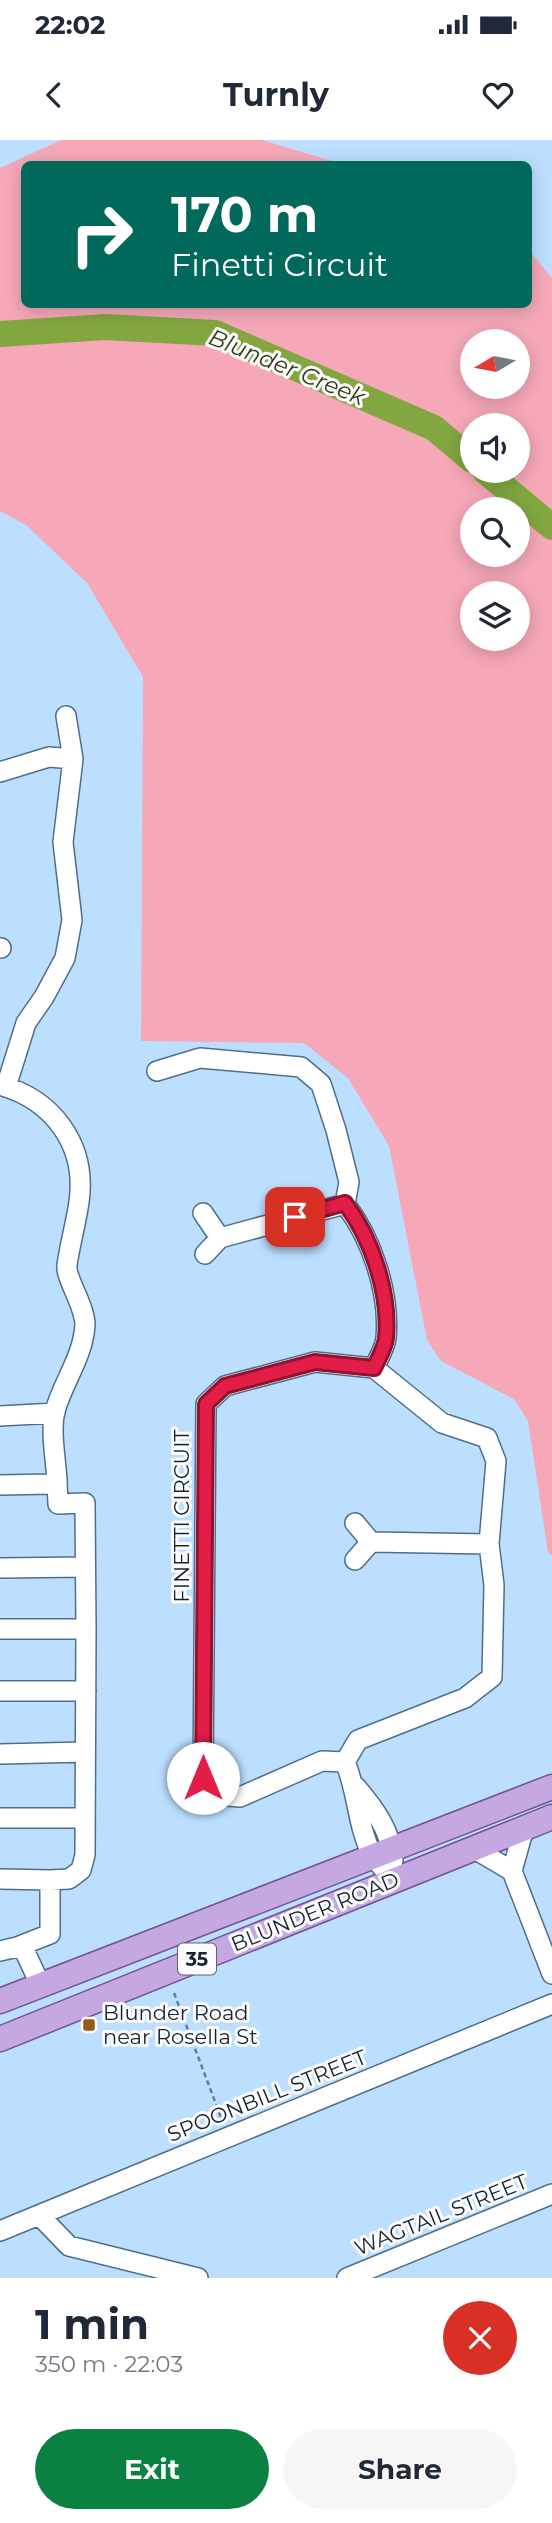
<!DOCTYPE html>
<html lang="en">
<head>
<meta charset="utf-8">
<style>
  :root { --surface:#fff; --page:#f6f6f7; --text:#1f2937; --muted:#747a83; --accent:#0b8043 }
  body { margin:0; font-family:Montserrat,sans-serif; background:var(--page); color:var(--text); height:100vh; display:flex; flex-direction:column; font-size:26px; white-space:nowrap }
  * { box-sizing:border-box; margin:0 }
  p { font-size:23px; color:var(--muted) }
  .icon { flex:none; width:38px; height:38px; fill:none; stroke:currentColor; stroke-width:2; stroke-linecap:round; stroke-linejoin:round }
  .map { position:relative; height:2138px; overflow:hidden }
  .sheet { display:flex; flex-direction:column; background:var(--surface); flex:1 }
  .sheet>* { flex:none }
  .banner { position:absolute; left:21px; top:21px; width:511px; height:147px; border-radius:10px; box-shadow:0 4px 18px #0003; background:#00695c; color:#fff; overflow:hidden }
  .needle { width:46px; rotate:260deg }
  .controls { position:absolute; left:460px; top:189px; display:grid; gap:14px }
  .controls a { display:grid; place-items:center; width:70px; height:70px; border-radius:50%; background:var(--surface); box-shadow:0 4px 18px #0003; font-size:35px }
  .pin { position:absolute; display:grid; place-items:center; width:60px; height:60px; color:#fff; margin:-30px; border-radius:14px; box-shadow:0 4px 10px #0006 }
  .me { position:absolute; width:77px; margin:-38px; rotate:0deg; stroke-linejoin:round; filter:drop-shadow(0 0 5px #0008) }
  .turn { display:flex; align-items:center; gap:24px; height:147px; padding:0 35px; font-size:32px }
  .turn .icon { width:91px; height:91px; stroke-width:2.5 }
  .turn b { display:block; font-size:49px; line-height:60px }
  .round { display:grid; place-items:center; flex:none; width:74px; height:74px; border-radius:37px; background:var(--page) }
  .overview { display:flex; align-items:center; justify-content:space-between; height:119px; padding:0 35px }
  h1 { font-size:42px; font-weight:700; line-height:52px }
  .button { display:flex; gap:14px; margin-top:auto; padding:14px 35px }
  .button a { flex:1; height:80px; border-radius:42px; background:var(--accent); color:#fff; font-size:28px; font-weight:700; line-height:80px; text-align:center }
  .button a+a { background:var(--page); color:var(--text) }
  .status { display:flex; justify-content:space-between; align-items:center; height:49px; padding:0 35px; background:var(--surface); direction:ltr }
  .status svg { height:19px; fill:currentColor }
  header { display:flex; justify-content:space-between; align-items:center; height:91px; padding:0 35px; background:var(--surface); font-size:32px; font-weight:700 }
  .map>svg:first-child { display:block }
  .green { fill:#f6a8b8; fill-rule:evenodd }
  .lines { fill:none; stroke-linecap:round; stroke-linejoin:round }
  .river { stroke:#82a740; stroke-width:26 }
  .minor-casing { stroke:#4f6e89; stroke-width:22 }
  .major-casing { stroke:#6f5397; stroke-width:27 }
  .path { stroke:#657c92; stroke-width:2.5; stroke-dasharray:5 3.5; stroke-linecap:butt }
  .minor { stroke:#fff; stroke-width:19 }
  .major { stroke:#c5a7e2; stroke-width:24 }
  .route-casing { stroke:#92132f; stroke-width:18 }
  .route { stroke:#e11d48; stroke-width:12 }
  .poi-dot { fill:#935c15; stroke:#fbfcfb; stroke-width:2.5 }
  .labels { text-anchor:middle; stroke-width:6; stroke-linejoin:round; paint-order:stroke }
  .shield { fill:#fbfcfb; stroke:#5b656d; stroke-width:2 }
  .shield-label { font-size:19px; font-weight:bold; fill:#172430 }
  .street-label { font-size:21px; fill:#172430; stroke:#fbfcfb }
  .poi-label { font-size:21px; fill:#172430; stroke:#fbfcfb; text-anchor:start }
  .water-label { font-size:23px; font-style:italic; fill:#303f15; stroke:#fbfcfb }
</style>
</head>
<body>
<div class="status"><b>22:02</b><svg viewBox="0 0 49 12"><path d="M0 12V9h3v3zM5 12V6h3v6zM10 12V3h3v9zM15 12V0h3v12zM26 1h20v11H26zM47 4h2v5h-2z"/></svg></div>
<header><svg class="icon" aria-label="back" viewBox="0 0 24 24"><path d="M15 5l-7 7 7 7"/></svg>Turnly<svg class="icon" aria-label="heart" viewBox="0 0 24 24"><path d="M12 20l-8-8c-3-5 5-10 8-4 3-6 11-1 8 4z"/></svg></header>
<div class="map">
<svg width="552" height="2138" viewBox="0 0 552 2138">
  <rect width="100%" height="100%" fill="#bddfff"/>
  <path class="green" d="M61,0H262L342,24H24V164H528L529,110L552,138V1416L548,1412L528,1281L514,1259L441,1221L427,1200L389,1006L348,938L304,903L141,901L143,537L87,443L26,385L0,371V28ZM472,201H518V247H472ZM472,285H518V331H472ZM472,369H518V415H472ZM472,453H518V499H472Z"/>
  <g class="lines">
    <path class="river" d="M0,194L105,187L215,193L434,288L472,320
      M485,331L552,387"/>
    <defs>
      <path id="minor" d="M0,632L49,617L73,619
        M0,808H1
        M157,931L200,918L301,927L321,944L336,990L349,1042L345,1064
        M0,945C54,960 87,1006 79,1062C76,1083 70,1104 67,1125C65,1138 85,1165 85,1185C83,1217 63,1242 55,1271C50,1291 56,1320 57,1341L51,1344L0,1345
        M6,947L26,883L44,857L65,818L72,780L63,702L73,619L66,576
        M203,1073L220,1098
        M205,1114L220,1098L345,1064C372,1099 390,1153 386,1198C385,1208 378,1219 374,1228
        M315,1222L374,1228L442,1283L487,1298L496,1321L489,1404L494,1445L492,1537L465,1558L358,1600L345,1622L322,1621L240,1657L215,1655L203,1638L206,1264L225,1246Z
        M0,1276L55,1273
        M355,1383L371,1402L489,1404
        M355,1420L371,1402
        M0,1428L85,1427
        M0,1489H86L85,1363L58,1364L57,1341
        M0,1551H86
        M0,1614L85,1612
        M345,1622C358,1652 357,1686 372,1714C377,1723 387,1732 394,1740
        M356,1647C374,1668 392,1692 393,1721
        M0,1678H85
        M524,1688L512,1731L552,1834
        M473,1708L512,1731
        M0,1739L50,1740V1794L17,1807
        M50,1740L69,1739L81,1730L85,1715L86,1489
        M0,1811L17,1807L25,1812L41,1846
        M39,2075L69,2106L198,2138
        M0,2091L552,1864
        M347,2138L552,2054"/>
      <path id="major" d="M0,1861L552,1647
        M0,1899L552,1677"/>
    </defs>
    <use href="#minor" class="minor-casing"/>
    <use href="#major" class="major-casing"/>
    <path class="path" d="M174,1853L222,1980"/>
    <use href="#minor" class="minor"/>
    <use href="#major" class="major"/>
  </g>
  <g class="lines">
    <defs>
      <path id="route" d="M203,1638L206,1264L225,1246L315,1222L374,1228C378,1219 385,1208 386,1198C390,1153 372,1099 345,1063L295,1077"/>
    </defs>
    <use href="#route" class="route-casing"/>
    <use href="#route" class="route"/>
  </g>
  <rect class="poi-dot" x="82" y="1878" width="14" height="14" rx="3.5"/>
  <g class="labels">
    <rect class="shield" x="178" y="1803.5" width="38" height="31" rx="5"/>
    <g class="shield-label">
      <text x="197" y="1826">35</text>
    </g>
    <g class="street-label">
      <text transform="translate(182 1376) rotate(-90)" y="7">FINETTI CIRCUIT</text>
      <text transform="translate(315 1772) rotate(-22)" y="7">BLUNDER ROAD</text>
      <text transform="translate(267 1956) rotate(-22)" y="7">SPOONBILL STREET</text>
      <text transform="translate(441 2075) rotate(-22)" y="7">WAGTAIL STREET</text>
    </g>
    <g class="poi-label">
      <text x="103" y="1880">Blunder Road<tspan x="103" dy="24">near Rosella St</tspan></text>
    </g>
    <g class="water-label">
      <text transform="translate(287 227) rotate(22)" y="8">Blunder Creek</text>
    </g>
  </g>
</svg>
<div class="controls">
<a><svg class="needle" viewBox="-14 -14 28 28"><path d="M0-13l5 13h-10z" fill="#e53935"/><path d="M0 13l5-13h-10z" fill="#747a83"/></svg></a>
<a><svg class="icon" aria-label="sound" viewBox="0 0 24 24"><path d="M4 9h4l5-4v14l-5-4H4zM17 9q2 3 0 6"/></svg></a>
<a><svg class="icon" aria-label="search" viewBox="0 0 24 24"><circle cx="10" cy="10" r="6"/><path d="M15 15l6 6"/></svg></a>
<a><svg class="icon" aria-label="layers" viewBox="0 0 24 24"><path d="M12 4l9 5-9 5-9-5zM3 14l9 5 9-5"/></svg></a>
</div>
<div class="pin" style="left:295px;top:1077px;background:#d93025"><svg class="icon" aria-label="arrive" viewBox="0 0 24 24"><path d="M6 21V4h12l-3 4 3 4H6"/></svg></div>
<svg class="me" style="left:203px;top:1638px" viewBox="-20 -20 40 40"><circle r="19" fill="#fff"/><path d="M0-13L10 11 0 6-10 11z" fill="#e11d48"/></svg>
<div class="banner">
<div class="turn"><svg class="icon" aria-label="right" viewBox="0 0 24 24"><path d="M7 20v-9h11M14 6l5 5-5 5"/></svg><div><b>170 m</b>Finetti Circuit</div></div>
</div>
</div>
<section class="sheet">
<div class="overview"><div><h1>1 min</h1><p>350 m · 22:03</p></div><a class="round" style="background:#d93025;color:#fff"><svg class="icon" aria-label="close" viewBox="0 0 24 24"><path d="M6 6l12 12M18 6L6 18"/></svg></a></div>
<div class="button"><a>Exit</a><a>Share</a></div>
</section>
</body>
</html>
